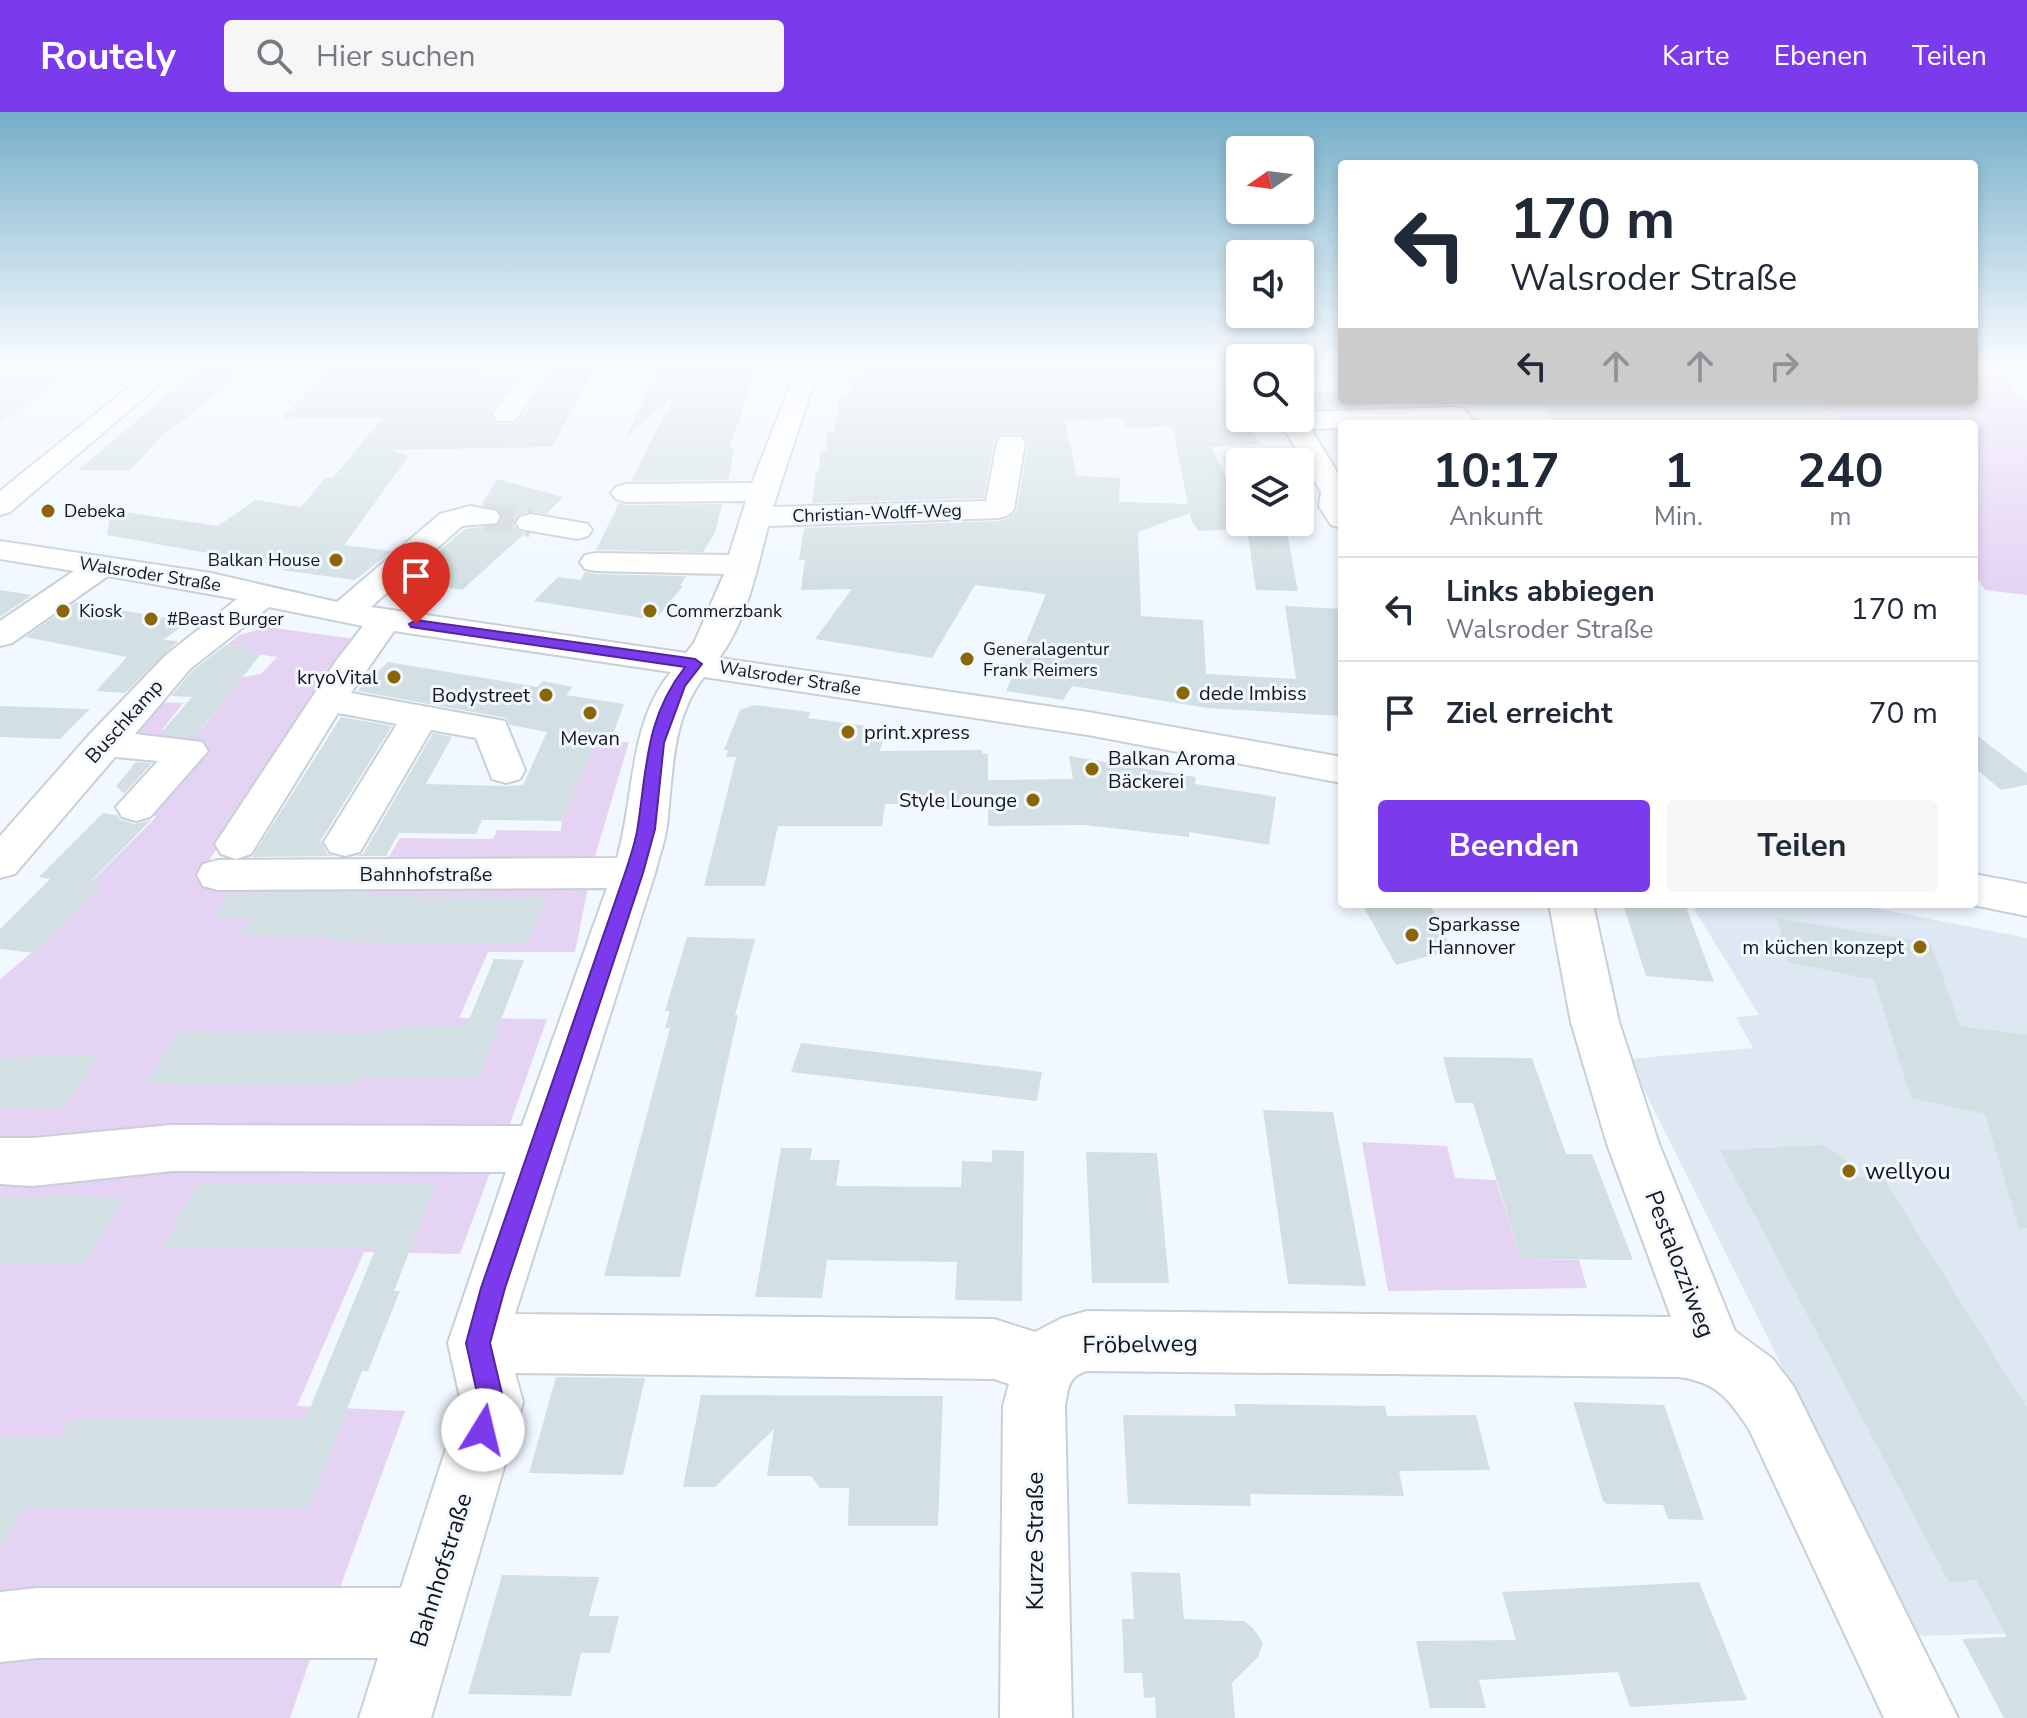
<!DOCTYPE html>
<html lang="de">
<head>
<meta charset="utf-8">
<style>
  :root { --surface:#fff; --page:#f6f6f7; --text:#1f2937; --muted:#747a83; --line:#e0e1e3; --accent:#7c3aed }
  body { margin:0; font-family:"Nunito Sans",sans-serif; background:var(--page); color:var(--text); height:100vh; display:flex; flex-direction:column; font-size:30px; white-space:nowrap }
  * { box-sizing:border-box; margin:0 }
  p { font-size:26px; color:var(--muted) }
  .icon { flex:none; width:44px; height:44px; fill:none; stroke:currentColor; stroke-width:2; stroke-linecap:round; stroke-linejoin:round }
  .map { position:relative; flex:1; overflow:hidden }
  .side { position:absolute; left:1338px; top:308px; width:640px; height:488px; display:flex; flex-direction:column; background:var(--surface); border-radius:8px; box-shadow:0 4px 12px #0003 }
  .side>* { flex:none }
  .banner { position:absolute; left:1338px; top:48px; width:640px; height:244px; border-radius:8px; box-shadow:0 4px 12px #0003; background:#fff; color:var(--text); overflow:hidden }
  .needle { width:52px; rotate:256deg }
  .tools { position:absolute; left:1226px; top:24px; display:grid; gap:16px }
  .tools a { display:grid; place-items:center; width:88px; height:88px; border-radius:8px; background:var(--surface); box-shadow:0 4px 12px #0003; font-size:40px }
  .pin { position:absolute; display:grid; place-items:center; width:68px; height:68px; color:#fff; margin:-82px -34px; border-radius:50% 50% 50% 0; rotate:-45deg; box-shadow:0 0 8px #0007 }
  .pin .icon { rotate:45deg }
  .me { position:absolute; width:88px; margin:-44px; rotate:9deg; stroke-linejoin:round; filter:drop-shadow(0 0 6px #0008) }
  .turn { display:flex; align-items:center; gap:28px; height:168px; padding:0 40px; font-size:36px }
  .turn .icon { width:104px; height:104px; stroke-width:2.5 }
  .turn b { display:block; font-size:56px; line-height:68px }
  .lanes { display:flex; align-items:center; height:76px; padding:0 40px; background:#0003; justify-content:center; gap:40px; direction:ltr }
  .lanes .off { opacity:.35 }
  .eta { display:flex; justify-content:space-evenly; align-items:center; height:136px; text-align:center }
  .eta b { font-size:48px; font-weight:700; line-height:56px }
  .button { display:flex; gap:16px; margin-top:auto; padding:16px 40px }
  .button a { flex:1; height:92px; border-radius:8px; background:var(--accent); color:#fff; font-size:32px; font-weight:700; line-height:92px; text-align:center }
  .button a+a { background:var(--page); color:var(--text) }
  ul { padding:0; list-style:none }
  li { display:flex; align-items:center; gap:24px; height:104px; padding:0 40px; border-top:2px solid var(--line) }
  li div { flex:1 }
  li b { display:block; font-size:30px }
  li em { font-style:normal }
  header { display:flex; align-items:center; gap:48px; box-sizing:border-box; height:112px; padding:0 40px; background:var(--accent); color:#fff }
  header strong { font-size:38px }
  nav { display:flex; gap:44px; margin-inline-start:auto; font-size:28px }
  .search { width:560px; height:72px; background:var(--page); display:flex; align-items:center; gap:20px; box-sizing:border-box; padding:0 28px; border-radius:8px; color:var(--muted); font-size:30px }
  .map>svg:first-child { display:block }
  .built { fill:#dde8f3 }
  .green { fill:#e5d3f4 }
  .building { fill:#d3e0e3; fill-rule:evenodd }
  .lines { fill:none; stroke-linecap:round; stroke-linejoin:round }
  .minor-tunnel { stroke:#d0d6dd; stroke-width:28; stroke-dasharray:28 14; stroke-linecap:butt }
  .minor-casing { stroke:#c7d0d8; stroke-width:4 }
  .minor { fill:#fff; fill-rule:evenodd }
  .route { fill:#7c3aed; stroke:#51269a; stroke-width:2 }
  .poi-dot { fill:#8b6606; stroke:#f1f8ff; stroke-width:3 }
  .labels { text-anchor:middle; stroke-width:6; stroke-linejoin:round; paint-order:stroke }
  .far-poi-label { font-size:18px; fill:#14171a; stroke:#f1f8ff; text-anchor:start }
  .far-street-label { font-size:18px; fill:#14171a; stroke:#f1f8ff }
  .poi-label { font-size:20px; fill:#14171a; stroke:#f1f8ff; text-anchor:end }
  .street-label { font-size:20px; fill:#14171a; stroke:#f1f8ff }
  .near-poi-label { font-size:24px; fill:#14171a; stroke:#f1f8ff; text-anchor:start }
  .near-street-label { font-size:24px; fill:#14171a; stroke:#f1f8ff }
</style>
</head>
<body>
<header>
<strong>Routely</strong>
<div class="search"><svg class="icon" aria-label="search" viewBox="0 0 24 24"><circle cx="10" cy="10" r="6"/><path d="M15 15l6 6"/></svg>Hier suchen</div>
<nav><a>Karte</a><a>Ebenen</a><a>Teilen</a></nav>
</header>
<div class="map">
<svg width="2027" height="1606" viewBox="0 0 2027 1606">
  <rect width="100%" height="100%" fill="#f1f8ff"/>
  <path class="built" d="M0,251H81L0,311Z
    M1536,288H1816L1846,312H1556Z
    M1691,792H1854L2027,826V1521L1916,1524L1629,947L1753,936L1736,905L1759,903Z"/>
  <path class="green" d="M1974,251H1997L2017,283L2027,289V483L1985,478L1974,461V312H1846L1816,288H1974Z
    M267,515L355,527L208,750H386L400,726L493,727L497,718L561,719L562,709L595,630H629L593,751L575,840H488L459,906L547,907L506,1023L0,1033V867L31,841L97,773L90,771L156,705L146,699L207,634L123,628L160,590L183,591L162,618H201L226,586L238,566L261,562L277,545L245,540L249,534L227,533L239,523Z
    M1362,1030L1447,1034L1455,1066L1496,1068L1521,1147L1579,1148L1587,1176L1388,1179Z
    M495,1047L460,1142L364,1140L297,1294L405,1299L335,1489L0,1488V1058Z
    M316,1530L290,1606H0V1538Z"/>
  <path class="building" d="M205,251H247L183,309L165,321L130,358H78Z
    M335,251H374L370,255L521,258L491,301L497,312L518,311L555,253H597L552,335L391,338L409,344L344,433L392,439L355,468L282,458L286,455L107,423L111,398L218,414L255,388L301,395L325,366H333L382,306L281,307Z
    M661,251H758L730,336H735L728,368L631,369L675,282L626,326Z
    M863,251H1166L1169,256L1224,253L1228,260L1240,259V306H1254L1246,307L1260,332L1211,335L1240,394V417L1199,419L1193,412L1190,401L1138,420L1141,504L1203,508L1206,562L1296,567L1285,494L1342,497V604L1207,596L1072,574L1063,588L1006,579L1046,482L975,473L932,546L815,527L852,477L801,478L805,448H799L804,416L999,409L1010,406L1017,398L1028,332L1021,322H1001L994,329L984,386L812,391L816,359H819L820,339L826,338V320L835,319V306L839,305L838,285L850,281L849,266L865,263ZM1122,306L1126,316L1172,314L1188,392L1119,390L1120,366L1077,364L1065,309Z
    M1300,251H1342V260L1300,262Z
    M1342,282V288H1360L1365,295L1302,297L1300,294V284Z
    M497,367L563,385L546,402L530,399L518,403L514,413L518,419L525,421L462,478L405,468L465,417L498,413L502,407L498,397L481,393Z
    M619,391L626,393L722,392L715,421L703,440L596,438Z
    M1246,410H1285L1298,479L1256,478Z
    M585,460L596,462L686,464L680,474H683L655,508L534,489L558,465L581,468Z
    M0,478L32,483L0,505Z
    M76,490L188,510L163,528L178,529L125,581L96,579L127,545L25,525Z
    M226,533L250,534L245,540L261,542L194,626L160,622L192,585L171,584L192,559Z
    M388,550L538,575L542,569L573,575L566,583L624,592L613,622L599,621L562,709L482,708L476,722L399,721L386,744H355L363,742L433,621L452,625L426,672L507,674L523,673L547,620L510,613L506,606L357,579Z
    M754,593L810,600L808,606L889,617L879,639L982,638V641L988,642V668L1073,667L1069,644L1196,665L1195,672L1276,685L1269,733L1189,720V725L1084,713L988,714V696L942,697V691L885,692L882,714H778L765,774H704L736,645H726L728,638H724L740,598Z
    M0,594L90,597L60,627L0,625Z
    M341,605L392,614L321,728L327,742L335,744L252,745Z
    M1974,621L2027,662V673L2001,678L1974,655Z
    M136,650L152,651L124,682L116,674Z
    M103,701L117,703L121,708L135,712L151,708L91,769L103,771L35,841L0,837V817L50,767L39,765Z
    M366,780L364,784L545,786L527,832L328,830L331,825L239,824L251,806L214,805L230,781Z
    M1362,792H1430L1452,838L1396,853Z
    M1623,792H1685L1714,870L1646,864Z
    M1777,806L1931,831L1960,914L2027,923V1116L2019,1117L1985,1002L1911,986L1874,868L1788,850Z
    M687,825L755,827L735,904L738,903L680,1165L604,1164L670,916H665L670,899H665Z
    M494,847L524,848L479,965H358L354,973L146,972L179,920L379,921L380,918H401L403,914L466,915Z
    M801,931L1042,960L1037,989L791,960Z
    M57,944H98L63,997L0,996V945Z
    M1443,945L1532,946L1566,1042H1592L1633,1148L1521,1147L1473,991H1455Z
    M1263,998L1333,1000L1366,1174L1288,1172Z
    M1825,1033L1850,1051L1859,1065L1882,1064L2027,1296V1606H2004L1962,1527L2007,1525L1976,1468L1949,1470L1720,1038Z
    M781,1036H812L810,1048H840L836,1074L961,1075L962,1049L992,1050V1038L1024,1039L1022,1189L955,1188L957,1150L827,1148L822,1186L755,1185Z
    M1086,1040L1157,1041L1169,1171H1092Z
    M198,1071L436,1072L394,1179H400L368,1259H362L309,1395L22,1396L0,1439V1326H60L70,1307L305,1308L376,1136H162Z
    M0,1085L61,1084L124,1085L84,1151H0Z
    M556,1265L645,1266L623,1363L529,1361Z
    M701,1283L943,1284L938,1414H848L849,1376H820L811,1364H767L774,1317L715,1375H683Z
    M1573,1290L1664,1293L1704,1408L1668,1407L1663,1393L1607,1392L1603,1389Z
    M1234,1292L1385,1294L1387,1304L1476,1303L1490,1358L1399,1359L1404,1384L1250,1382L1251,1394L1128,1392L1123,1303L1236,1304Z
    M1131,1460L1180,1461L1184,1507L1244,1509L1253,1516L1263,1531L1258,1545L1232,1571L1235,1606H1156L1155,1585L1144,1586L1142,1561H1124L1122,1507H1134Z
    M502,1463L599,1465L589,1504H619L610,1541H581L571,1584L468,1582Z
    M1699,1470L1747,1588L1630,1595L1618,1560L1479,1568L1486,1596H1430L1416,1529L1516,1528L1502,1480Z"/>
  <g class="lines">
    <path class="minor-tunnel" d="M485,405L531,411"/>
    <defs>
      <path id="minor" d="M159,251H185L10,400L0,403V379Z
        M529,251H553L515,309H497L493,303Z
        M799,251H823L809,285L773,395L986,389L997,331L1001,325H1021L1025,331L1014,397L1009,403L999,406L768,414C757,457 747,509 719,546L1088,600L1342,645V671L1088,623L704,565C671,607 673,662 667,713C665,729 659,745 655,761L515,1202L994,1207L1035,1220L1062,1206L1087,1199L1671,1205L1607,1032L1571,910L1549,792H1593L1619,910L1659,1032L1735,1219L1773,1247L1794,1275L1958,1606H1884L1750,1319C1730,1288 1717,1270 1679,1265L1087,1259C1068,1264 1068,1277 1065,1294L1072,1606H1000L1003,1294L1009,1272L994,1267L515,1261L523,1290L431,1606H359L378,1546H38L0,1550V1480L38,1476H401L461,1290L448,1231L506,1060L172,1059L33,1074L0,1072V1026H33L172,1013L522,1014L607,776L218,778L203,774L197,763L203,752L218,748L617,746C635,684 628,612 671,560L394,519L351,581L505,609L525,658L520,667L506,671L492,667L476,626L431,618L360,740L345,744L330,740L324,730L397,612L338,601L251,742L236,747L221,742L215,732L336,549L363,514L269,495L190,557L135,622L202,630L208,639L150,705L136,709L122,705L116,695L158,649L115,645L15,762L0,766V724L89,623L166,543L237,487L108,464L12,531L0,534V509L74,459L0,447V429L211,461L337,490L440,402L470,394L496,399L500,405L496,411L462,414L371,495L686,541L694,531L724,462L596,459L585,457L580,450L585,443L596,441L729,443L746,389L626,390L616,387L611,381L616,375L626,372L752,371Z
        M2004,251H2027V263L2007,256Z
        M1342,263V279L1300,281V265Z
        M1455,295L1464,297L1475,312H1342V316L1311,317L1342,368V416L1331,413L1319,394L1321,380L1278,306H1300V300Z
        M531,402L588,412L592,418L588,424L577,427L520,417L516,411L520,405Z
        M1974,762L2027,772V804L1968,792H1974Z"/>
    </defs>
    <use href="#minor" class="minor-casing"/>
    <use href="#minor" class="minor"/>
  </g>
  <linearGradient id="sky" x2="0" y2="1"><stop stop-color="#76aec8"/><stop offset="0.53" stop-color="#f9fcff"/><stop offset="1" stop-color="#f9fcff" stop-opacity="0"/></linearGradient>
  <rect width="2027" height="475" fill="url(#sky)"/>
  <path class="route" d="M416,508L695,547L702,552L685,574L664,631L655,717L643,761L505,1176L490,1231L504,1290L493,1327L483,1331L474,1327L471,1318L479,1290L466,1231L481,1176L625,761C630,746 636,729 638,713C647,653 646,605 685,555L411,515L409,512Z"/>
  <g class="poi-dot">
    <circle cx="48" cy="399" r="8"/>
    <circle cx="336" cy="448" r="8"/>
    <circle cx="63" cy="499" r="8"/>
    <circle cx="650" cy="499" r="8"/>
    <circle cx="151" cy="507" r="8"/>
    <circle cx="967" cy="547" r="8"/>
    <circle cx="394" cy="565" r="8"/>
    <circle cx="1183" cy="581" r="8"/>
    <circle cx="546" cy="583" r="8"/>
    <circle cx="590" cy="601" r="8"/>
    <circle cx="848" cy="620" r="8"/>
    <circle cx="1092" cy="657" r="8"/>
    <circle cx="1033" cy="688" r="8"/>
    <circle cx="1412" cy="823" r="8"/>
    <circle cx="1920" cy="835" r="8"/>
    <circle cx="1849" cy="1059" r="8"/>
  </g>
  <g class="labels">
    <g class="far-poi-label">
      <text x="64" y="405">Debeka</text>
      <text x="320" y="454" text-anchor="end">Balkan House</text>
      <text x="79" y="505">Kiosk</text>
      <text x="666" y="505">Commerzbank</text>
      <text x="167" y="513">#Beast Burger</text>
      <text x="983" y="543">Generalagentur<tspan x="983" dy="21">Frank Reimers</tspan></text>
    </g>
    <g class="far-street-label">
      <text transform="translate(877 401) rotate(-2)" y="6">Christian-Wolff-Weg</text>
      <text transform="translate(150 462) rotate(9)" y="6">Walsroder Straße</text>
      <text transform="translate(790 566) rotate(9)" y="6">Walsroder Straße</text>
    </g>
    <g class="poi-label">
      <text x="378" y="572">kryoVital</text>
      <text x="1199" y="588" text-anchor="start">dede Imbiss</text>
      <text x="530" y="590">Bodystreet</text>
      <text x="864" y="627" text-anchor="start">print.xpress</text>
      <text x="590" y="633" text-anchor="middle">Mevan</text>
      <text x="1108" y="653" text-anchor="start">Balkan Aroma<tspan x="1108" dy="23">Bäckerei</tspan></text>
      <text x="1017" y="695">Style Lounge</text>
      <text x="1428" y="819" text-anchor="start">Sparkasse<tspan x="1428" dy="23">Hannover</tspan></text>
      <text x="1904" y="842">m küchen konzept</text>
    </g>
    <g class="street-label">
      <text transform="translate(124 609) rotate(-48)" y="7">Buschkamp</text>
      <text x="426" y="769">Bahnhofstraße</text>
    </g>
    <g class="near-poi-label">
      <text x="1865" y="1067">wellyou</text>
    </g>
    <g class="near-street-label">
      <text transform="translate(1680 1152) rotate(69)" y="8">Pestalozziweg</text>
      <text transform="translate(1140 1232) rotate(-1)" y="8">Fröbelweg</text>
      <text transform="translate(1035 1429) rotate(-90)" y="8">Kurze Straße</text>
      <text transform="translate(441 1458) rotate(-73)" y="8">Bahnhofstraße</text>
    </g>
  </g>
</svg>
<div class="tools">
<a><svg class="needle" viewBox="-14 -14 28 28"><path d="M0-13l5 13h-10z" fill="#e53935"/><path d="M0 13l5-13h-10z" fill="#747a83"/></svg></a>
<a><svg class="icon" aria-label="sound" viewBox="0 0 24 24"><path d="M4 9h4l5-4v14l-5-4H4zM17 9q2 3 0 6"/></svg></a>
<a><svg class="icon" aria-label="search" viewBox="0 0 24 24"><circle cx="10" cy="10" r="6"/><path d="M15 15l6 6"/></svg></a>
<a><svg class="icon" aria-label="layers" viewBox="0 0 24 24"><path d="M12 4l9 5-9 5-9-5zM3 14l9 5 9-5"/></svg></a>
</div>
<div class="pin" style="left:416px;top:512px;background:#d93025"><svg class="icon" aria-label="arrive" viewBox="0 0 24 24"><path d="M6 21V4h12l-3 4 3 4H6"/></svg></div>
<svg class="me" style="left:483px;top:1318px" viewBox="-20 -20 40 40"><circle r="19" fill="#fff"/><path d="M0-13L10 11 0 6-10 11z" fill="#7c3aed"/></svg>
<div class="banner">
<div class="turn"><svg class="icon" aria-label="left" viewBox="0 0 24 24"><path d="M17 20v-9H6M10 6l-5 5 5 5"/></svg><div><b>170 m</b>Walsroder Straße</div></div>
<div class="lanes"><svg class="icon" aria-label="left" viewBox="0 0 24 24"><path d="M17 20v-9H6M10 6l-5 5 5 5"/></svg><svg class="icon off" aria-label="ahead" viewBox="0 0 24 24"><path d="M12 20V5M6 11l6-6 6 6"/></svg><svg class="icon off" aria-label="ahead" viewBox="0 0 24 24"><path d="M12 20V5M6 11l6-6 6 6"/></svg><svg class="icon off" aria-label="right" viewBox="0 0 24 24"><path d="M7 20v-9h11M14 6l5 5-5 5"/></svg></div>
</div>
<section class="side">
<div class="eta">
<div><b>10:17</b><p>Ankunft</p></div>
<div><b>1</b><p>Min.</p></div>
<div><b>240</b><p>m</p></div>
</div>
<ul>
<li><svg class="icon" aria-label="left" viewBox="0 0 24 24"><path d="M17 20v-9H6M10 6l-5 5 5 5"/></svg><div><b>Links abbiegen</b><p>Walsroder Straße</p></div><em>170 m</em></li>
<li><svg class="icon" aria-label="arrive" viewBox="0 0 24 24"><path d="M6 21V4h12l-3 4 3 4H6"/></svg><div><b>Ziel erreicht</b></div><em>70 m</em></li>
</ul>
<div class="button"><a>Beenden</a><a>Teilen</a></div>
</section>
</div>
</body>
</html>
